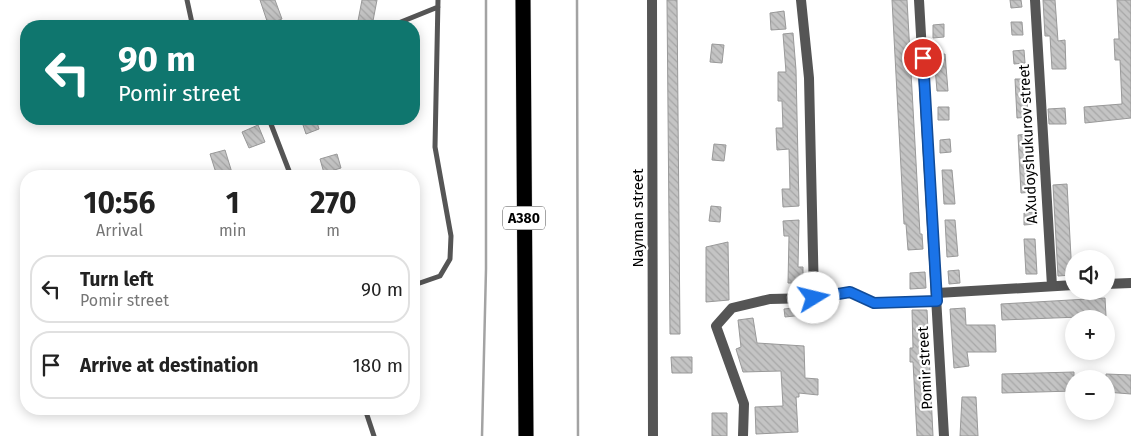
<!DOCTYPE html>
<html lang="en">
<head>
<meta charset="utf-8">
<style>
  :root { --surface:#fff; --page:#f6f6f6; --text:#222; --muted:#767676; --line:#e0e0e0 }
  body { margin:0; font-family:"Fira Sans",sans-serif; background:var(--page); color:var(--text); height:100vh; display:flex; flex-direction:column; font-size:19px; white-space:nowrap }
  * { box-sizing:border-box; margin:0 }
  p { font-size:16px; color:var(--muted) }
  .icon { flex:none; width:28px; height:28px; fill:none; stroke:currentColor; stroke-width:2; stroke-linecap:round; stroke-linejoin:round }
  .map { position:relative; flex:1; overflow:hidden }
  .drawer { position:absolute; left:20px; top:170px; width:400px; height:245px; display:flex; flex-direction:column; background:var(--surface); border-radius:20px; box-shadow:0 2px 12px #0003 }
  .drawer>* { flex:none }
  .top-card { position:absolute; left:20px; top:20px; width:400px; height:105px; border-radius:20px; box-shadow:0 2px 12px #0003; background:#0f766e; color:#fff; overflow:hidden }
  .tools { position:absolute; left:1065px; top:250px; display:grid; gap:10px }
  .tools a { display:grid; place-items:center; width:50px; height:50px; border-radius:50%; background:var(--surface); box-shadow:0 2px 12px #0003; font-size:25px }
  .pin { position:absolute; display:grid; place-items:center; width:42px; height:42px; color:#fff; margin:-21px; border:2px solid #fff; border-radius:50%; box-shadow:0 1px 5px #0007 }
  .me { position:absolute; width:55px; margin:-28px; rotate:81deg; stroke-linejoin:round; filter:drop-shadow(0 0 4px #0008) }
  .turn { display:flex; align-items:center; gap:18px; height:105px; padding:0 15px; font-size:22px }
  .turn .icon { width:65px; height:65px; stroke-width:2.5 }
  .turn b { display:block; font-size:35px; line-height:42px }
  .eta { display:flex; justify-content:space-evenly; align-items:center; height:85px; text-align:center }
  .eta b { font-size:30px; font-weight:700; line-height:35px }
  ul { padding:0; list-style:none }
  li { display:flex; align-items:center; gap:15px; height:68px; margin:0 10px 8px; padding:0 5px; border:2px solid var(--line); border-radius:20px }
  li div { flex:1 }
  li b { display:block; font-size:19px }
  li em { font-style:normal }
  .map>svg:first-child { display:block }
  .lines { fill:none; stroke-linecap:round; stroke-linejoin:round }
  .stream { stroke:#a3a3a3; stroke-width:2.5 }
  .building { fill:url(#building-back-hatch); stroke:#999 }
  .highway-casing { stroke:#dbdbdb; stroke-width:16 }
  .lane { stroke:#555; stroke-width:5 }
  .street { stroke:#555; stroke-width:10 }
  .highway { stroke:#000; stroke-width:15 }
  .route-casing { stroke:#114b97; stroke-width:12 }
  .route { stroke:#1a73e8; stroke-width:9 }
  .labels { text-anchor:middle; stroke-width:4.5; stroke-linejoin:round; paint-order:stroke }
  .shield { fill:#fff; stroke:#4c4c4c; stroke-width:1 }
  .shield-label { font-size:14px; font-weight:bold; fill:#000 }
  .street-label { font-size:15px; fill:#000; stroke:#fff }
</style>
</head>
<body>
<div class="map">
<svg width="1131" height="436" viewBox="0 0 1131 436">
  <defs>
    <pattern id="building-back-hatch" width="6" height="6" patternUnits="userSpaceOnUse" patternTransform="scale(1.25)"><rect width="6" height="6" fill="#c4c4c4"/><path d="M-1 5l2 2M0 0l6 6M5-1l2 2" fill="none" stroke="#a7a7a7"/></pattern>
  </defs>
  <rect width="100%" height="100%" fill="#fff"/>
  <g class="lines">
    <path class="stream" d="M577,0L578,436
      M482,436L486,269V0"/>
  </g>
  <path class="building" d="M260,0H275L282,19L268,24Z
    M362,0H377L372,26H357Z
    M667,0H677L680,334H670Z
    M892,0H907L920,234H922L923,249L908,250L906,224H904Z
    M1010,0H1021L1022,7L1011,8Z
    M1043,0H1055L1058,41L1065,40L1066,69H1052L1050,36H1045Z
    M1117,0H1131V118L1085,123L1084,107L1122,104L1120,60H1115L1114,39H1119Z
    M784,11L786,29L771,30L770,13Z
    M1011,22H1022L1023,35H1012Z
    M944,24V37L933,38V25Z
    M793,33L796,70L799,206L783,207L782,189H790L789,149L777,150L776,128H783L782,101H778V72H786L783,34Z
    M712,44L724,45L722,63L710,62Z
    M1024,50L1025,63L1014,64L1013,51Z
    M945,54L948,91H937L934,55Z
    M1015,79H1026L1028,117L1017,118Z
    M938,107H949V120H938Z
    M1065,108L1066,124H1049L1048,109Z
    M301,119H316L319,129L306,134Z
    M258,125L265,142L249,148L242,132Z
    M1029,134L1032,192L1021,193L1018,135Z
    M950,139L951,152L940,153V140Z
    M714,144L726,145L724,161L712,160Z
    M225,150L233,176H217L210,154Z
    M337,154L341,168L324,173L320,159Z
    M942,170H952L955,204H944Z
    M1067,184L1072,275L1058,276L1053,185Z
    M711,206L721,207L720,222L709,221Z
    M1035,212V224L1024,225V213Z
    M799,220L798,267H803V283H788L789,236H784L783,221Z
    M945,220H955L958,256L947,257Z
    M1024,239H1035L1037,274H1026Z
    M728,242L729,300L706,302V247Z
    M959,270L960,283L949,284L948,271Z
    M925,272L926,288L910,289V273Z
    M1105,298L1106,316L1002,320L1001,304Z
    M802,307L803,315L785,317L784,309Z
    M965,308L966,325H995L996,352H967L969,366L954,368L950,309Z
    M912,310H927L933,436H917L913,362H910V348H913Z
    M753,318L757,343L804,346L805,378L818,379V395L799,393V397H796L798,432L756,434L755,407L783,406L781,371L743,372L736,349L741,347L738,320Z
    M671,357H692V373H672Z
    M1074,372V391L1002,393V374Z
    M1106,374L1131,375V394L1106,392Z
    M962,397H976L978,436H960Z
    M712,413H727V436H712Z"/>
  <g class="lines">
    <defs>
      <path id="highway" d="M523,0L526,436"/>
    </defs>
    <use href="#highway" class="highway-casing"/>
    <path class="lane" d="M187,0L192,23L196,26
      M391,26L438,7
      M269,119L291,176
      M414,285L440,276L450,259L451,236L435,147L438,0
      M365,409L374,436"/>
    <path class="street" d="M652,0L653,436
      M801,0L809,78L814,298
      M919,0L944,436
      M1035,0L1052,286
      M1106,284L1131,283
      M937,293L1074,285
      M743,436L744,404L716,326L732,308L770,299L814,298L850,292L874,303L937,301"/>
    <use href="#highway" class="highway"/>
  </g>
  <g class="lines">
    <defs>
      <path id="route" d="M814,298L850,292L874,303L937,301L923,58"/>
    </defs>
    <use href="#route" class="route-casing"/>
    <use href="#route" class="route"/>
  </g>
  <g class="labels">
    <rect class="shield" x="503" y="206.5" width="42" height="23" rx="4"/>
    <g class="shield-label">
      <text x="524" y="223">A380</text>
    </g>
    <g class="street-label">
      <text transform="translate(1028 144) rotate(-93)" y="5">A.Xudoyshukurov street</text>
      <text transform="translate(638 218) rotate(-90)" y="5">Nayman street</text>
      <text transform="translate(925 368) rotate(-93)" y="5">Pomir street</text>
    </g>
  </g>
</svg>
<div class="tools">
<a><svg class="icon" aria-label="sound" viewBox="0 0 24 24"><path d="M4 9h4l5-4v14l-5-4H4zM17 9q2 3 0 6"/></svg></a>
<a>+</a>
<a>−</a>
</div>
<div class="pin" style="left:923px;top:58px;background:#d93025"><svg class="icon" aria-label="arrive" viewBox="0 0 24 24"><path d="M6 21V4h12l-3 4 3 4H6"/></svg></div>
<svg class="me" style="left:814px;top:298px" viewBox="-20 -20 40 40"><circle r="19" fill="#fff"/><path d="M0-13L10 11 0 6-10 11z" fill="#1a73e8"/></svg>
<div class="top-card">
<div class="turn"><svg class="icon" aria-label="left" viewBox="0 0 24 24"><path d="M17 20v-9H6M10 6l-5 5 5 5"/></svg><div><b>90 m</b>Pomir street</div></div>
</div>
<section class="drawer">
<div class="eta">
<div><b>10:56</b><p>Arrival</p></div>
<div><b>1</b><p>min</p></div>
<div><b>270</b><p>m</p></div>
</div>
<ul>
<li><svg class="icon" aria-label="left" viewBox="0 0 24 24"><path d="M17 20v-9H6M10 6l-5 5 5 5"/></svg><div><b>Turn left</b><p>Pomir street</p></div><em>90 m</em></li>
<li><svg class="icon" aria-label="arrive" viewBox="0 0 24 24"><path d="M6 21V4h12l-3 4 3 4H6"/></svg><div><b>Arrive at destination</b></div><em>180 m</em></li>
</ul>
</section>
</div>
</body>
</html>
